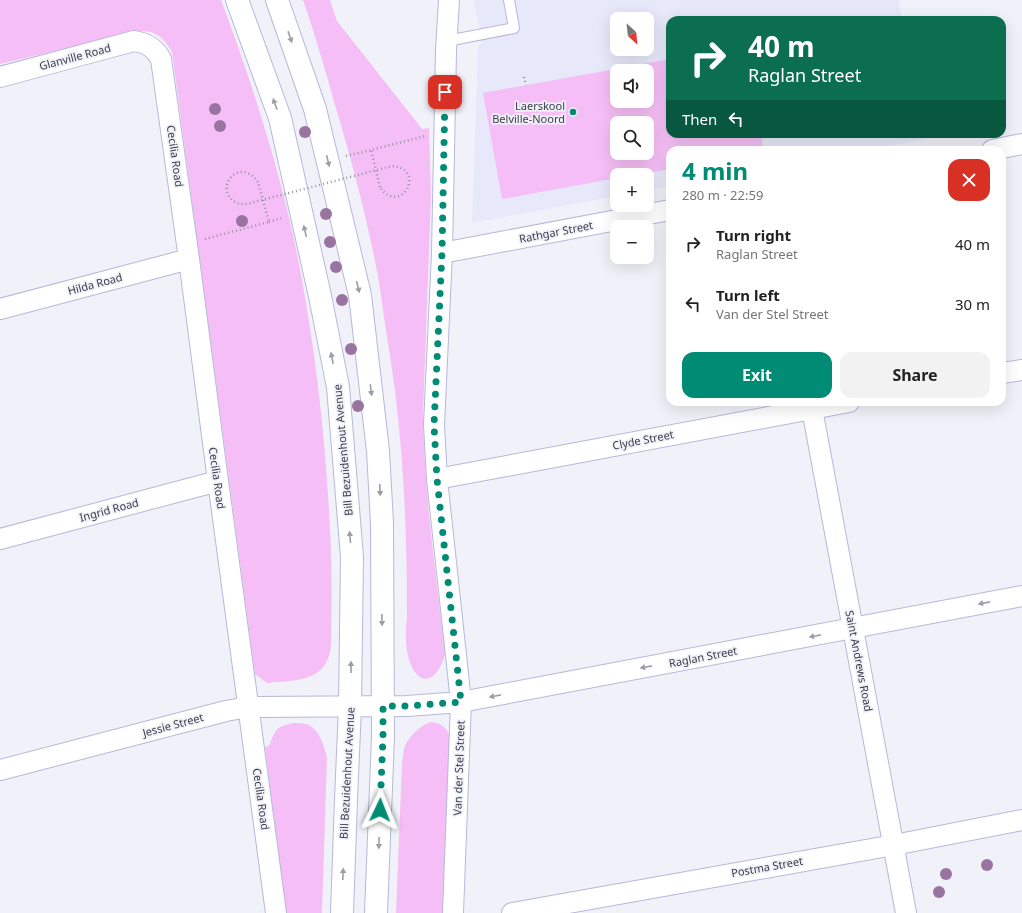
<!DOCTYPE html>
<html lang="en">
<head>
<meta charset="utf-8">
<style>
  :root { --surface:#fff; --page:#f2f2f2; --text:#222; --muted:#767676; --accent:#008c74 }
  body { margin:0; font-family:"Noto Sans",sans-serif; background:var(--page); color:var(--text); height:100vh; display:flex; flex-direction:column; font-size:15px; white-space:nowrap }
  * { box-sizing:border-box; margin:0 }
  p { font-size:13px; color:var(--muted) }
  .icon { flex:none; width:22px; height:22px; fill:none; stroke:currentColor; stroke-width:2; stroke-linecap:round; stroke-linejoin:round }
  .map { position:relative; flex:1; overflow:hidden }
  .details { position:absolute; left:666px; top:146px; width:340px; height:260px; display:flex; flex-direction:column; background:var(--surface); border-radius:12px; box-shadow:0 4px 16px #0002 }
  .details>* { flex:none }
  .hud { position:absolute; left:666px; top:16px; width:340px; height:122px; border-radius:12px; box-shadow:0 4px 16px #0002; background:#0b6e4f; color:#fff; overflow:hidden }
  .needle { width:26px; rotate:153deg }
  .tools { position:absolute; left:610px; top:12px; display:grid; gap:8px }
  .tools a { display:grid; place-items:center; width:44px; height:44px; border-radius:8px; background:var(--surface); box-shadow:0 4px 16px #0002; font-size:20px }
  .pin { position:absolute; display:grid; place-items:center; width:34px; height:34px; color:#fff; margin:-17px; border-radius:8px; box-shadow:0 2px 6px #0006 }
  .me { position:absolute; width:44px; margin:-22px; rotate:2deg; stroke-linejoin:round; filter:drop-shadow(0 0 3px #0008) }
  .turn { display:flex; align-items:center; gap:14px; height:84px; padding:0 16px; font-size:18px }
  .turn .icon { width:52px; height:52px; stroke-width:2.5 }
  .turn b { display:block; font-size:28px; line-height:34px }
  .then { display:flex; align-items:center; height:38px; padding:0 16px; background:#0003; gap:8px; font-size:15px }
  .round { display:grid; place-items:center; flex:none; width:42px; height:42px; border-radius:12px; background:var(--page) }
  .headline { display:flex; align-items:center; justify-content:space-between; height:68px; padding:0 16px }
  h1 { font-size:24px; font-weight:700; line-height:30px; color:var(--accent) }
  .primary-button { display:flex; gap:8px; margin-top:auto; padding:8px 16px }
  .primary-button a { flex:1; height:46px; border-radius:12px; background:var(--accent); color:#fff; font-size:16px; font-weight:700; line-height:46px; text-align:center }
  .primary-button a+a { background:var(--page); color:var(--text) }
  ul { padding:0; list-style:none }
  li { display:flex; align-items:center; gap:12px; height:60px; padding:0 16px }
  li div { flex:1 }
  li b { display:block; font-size:15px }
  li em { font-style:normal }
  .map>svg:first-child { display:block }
  .built { fill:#e7e8f9; fill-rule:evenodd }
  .green { fill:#f5bef6; fill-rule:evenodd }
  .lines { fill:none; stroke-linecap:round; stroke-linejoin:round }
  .service-casing { stroke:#b6b8d9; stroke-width:12 }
  .minor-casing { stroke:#b6b8d9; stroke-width:22 }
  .secondary-casing { stroke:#b6b8d9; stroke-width:24 }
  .path { stroke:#94959f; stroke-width:2.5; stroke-dasharray:1 3; stroke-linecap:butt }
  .service { stroke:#fff; stroke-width:10 }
  .minor { stroke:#fff; stroke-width:20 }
  .secondary { stroke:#fff; stroke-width:22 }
  .path-bridge { stroke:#94959f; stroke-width:2.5; stroke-dasharray:1 3; stroke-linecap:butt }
  .tree { fill:#9a74a0 }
  .oneway { fill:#9d9ea4 }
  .route { stroke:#008c74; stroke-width:7; stroke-dasharray:0 12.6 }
  .poi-dot { fill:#008c74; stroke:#f1f2f9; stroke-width:1.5 }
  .labels { text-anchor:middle; stroke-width:3.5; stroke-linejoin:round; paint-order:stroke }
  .street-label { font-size:11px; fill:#3b3c49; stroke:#f1f2f9 }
  .poi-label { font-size:11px; fill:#3b3c49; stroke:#f1f2f9; text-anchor:end }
</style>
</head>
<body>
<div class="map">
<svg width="1022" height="913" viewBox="0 0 1022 913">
  <rect width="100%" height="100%" fill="#f1f2f9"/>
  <path class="built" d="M474,0H899L902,20H670V134H924L925,139L868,150H670V186L647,191V175H617V196L472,223L478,46L482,44ZM617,19H647V49H617ZM617,71H647V101H617ZM617,123H647V153H617Z"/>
  <path class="green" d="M0,0H221C251,80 277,161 295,244C313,332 324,421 329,511C332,556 332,601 331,646C327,683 295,680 267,683L255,674L172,52C164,37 155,30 138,31L0,64Z
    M303,0H330L337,21L422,129L429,128L431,197L423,413C424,494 436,574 445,654C443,661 440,669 435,674C419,690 408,662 407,650C405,639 406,627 407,617C407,550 405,484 398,418C395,387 390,355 385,324C382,304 380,285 376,266C365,211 351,158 335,105C325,70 315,34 303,0Z
    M670,59V134H761L763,150H670V169L637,175H617V178L502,199L483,93ZM617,71H647V101H617ZM617,123H647V153H617Z
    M431,722C441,723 446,727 450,736L443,913H396L402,763C403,757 403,751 405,746C409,736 421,725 431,722Z
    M293,723C298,723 304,723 309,725C320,731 324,746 327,757L322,913H286L265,747L269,746C276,729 275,727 293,723Z"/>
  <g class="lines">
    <defs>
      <path id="service" d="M447,41L514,28L509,0"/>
      <path id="minor" d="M449,0L446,50L442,253L434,425L437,479L461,702L453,913
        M0,77L134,41C147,43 155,48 161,59L189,259L218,481L276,913
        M992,150L1022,144
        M442,253L670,210
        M0,309L189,259
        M1002,373L1022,370
        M812,409L906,913
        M437,479L849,402
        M0,539L218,481
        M0,770L226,711L248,707L407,706L461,702L1022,596
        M512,913L894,845L1022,820"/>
      <path id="secondary" d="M237,0L280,118L320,296L338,387L352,557L350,706L346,800L342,913
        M277,0L315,109L360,295L378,451L382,523L383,737L376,913"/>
    </defs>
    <use href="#service" class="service-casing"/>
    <use href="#minor" class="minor-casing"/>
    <use href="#secondary" class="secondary-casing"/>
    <path class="path" d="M524,77L526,85
      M346,156L371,150
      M380,187L371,150L425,136
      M269,222L281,218
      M205,239L269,222L258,182"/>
    <use href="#service" class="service"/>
    <use href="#minor" class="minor"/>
    <use href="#secondary" class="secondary"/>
    <path class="path-bridge" d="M258,182C251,171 237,167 229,180C223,189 229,202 241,204C243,204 245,204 247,204L392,166C428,169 400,217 380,187"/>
  </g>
  <g class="tree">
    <circle cx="215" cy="109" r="6"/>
    <circle cx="220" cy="126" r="6"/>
    <circle cx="305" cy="132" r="6"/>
    <circle cx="326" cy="214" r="6"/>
    <circle cx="242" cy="221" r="6"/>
    <circle cx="330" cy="242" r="6"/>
    <circle cx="336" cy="267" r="6"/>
    <circle cx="342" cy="300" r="6"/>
    <circle cx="351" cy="349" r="6"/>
    <circle cx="358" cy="406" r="6"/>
    <circle cx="987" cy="865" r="6"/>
    <circle cx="946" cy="874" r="6"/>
    <circle cx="939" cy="892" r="6"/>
  </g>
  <defs><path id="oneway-solid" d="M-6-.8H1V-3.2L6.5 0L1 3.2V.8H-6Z"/></defs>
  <g class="oneway">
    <use href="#oneway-solid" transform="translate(290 37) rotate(71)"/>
    <use href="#oneway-solid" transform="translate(275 104) rotate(-110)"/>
    <use href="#oneway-solid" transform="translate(328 161) rotate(76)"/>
    <use href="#oneway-solid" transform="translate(305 231) rotate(-103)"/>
    <use href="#oneway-solid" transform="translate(358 287) rotate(76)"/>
    <use href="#oneway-solid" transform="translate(332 358) rotate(-101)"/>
    <use href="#oneway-solid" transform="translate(371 390) rotate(83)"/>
    <use href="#oneway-solid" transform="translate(380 490) rotate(87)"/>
    <use href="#oneway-solid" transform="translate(350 537) rotate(-95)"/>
    <use href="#oneway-solid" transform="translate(984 603) rotate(169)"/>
    <use href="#oneway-solid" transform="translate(382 620) rotate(89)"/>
    <use href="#oneway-solid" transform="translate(815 636) rotate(169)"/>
    <use href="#oneway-solid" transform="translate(351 667) rotate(-90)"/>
    <use href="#oneway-solid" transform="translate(646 667) rotate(169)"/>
    <use href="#oneway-solid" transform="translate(495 696) rotate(169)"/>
    <use href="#oneway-solid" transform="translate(379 843) rotate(92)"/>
    <use href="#oneway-solid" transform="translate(343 874) rotate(-88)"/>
  </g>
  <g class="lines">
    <path class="route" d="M380,810L383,737V706H407L461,702L437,479L434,425L442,253L445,92"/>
  </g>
  <circle class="poi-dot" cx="573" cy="112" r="4"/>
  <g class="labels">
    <g class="street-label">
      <text transform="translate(75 57) rotate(-15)" y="4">Glanville Road</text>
      <text transform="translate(175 156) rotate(82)" y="4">Cecilia Road</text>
      <text transform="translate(556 232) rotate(-11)" y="4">Rathgar Street</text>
      <text transform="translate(95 284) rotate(-15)" y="4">Hilda Road</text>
      <text transform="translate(643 440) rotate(-11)" y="4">Clyde Street</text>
      <text transform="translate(343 450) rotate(-95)" y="4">Bill Bezuidenhout Avenue</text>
      <text transform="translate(217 478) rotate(82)" y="4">Cecilia Road</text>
      <text transform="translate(109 510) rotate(-15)" y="4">Ingrid Road</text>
      <text transform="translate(703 657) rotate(-11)" y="4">Raglan Street</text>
      <text transform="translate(859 661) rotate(79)" y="4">Saint Andrews Road</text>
      <text transform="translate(173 725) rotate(-15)" y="4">Jessie Street</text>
      <text transform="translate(459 768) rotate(-88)" y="4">Van der Stel Street</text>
      <text transform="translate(347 773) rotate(-87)" y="4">Bill Bezuidenhout Avenue</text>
      <text transform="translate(261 799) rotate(82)" y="4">Cecilia Road</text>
      <text transform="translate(767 867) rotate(-10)" y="4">Postma Street</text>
    </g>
    <g class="poi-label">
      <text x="565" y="110">Laerskool<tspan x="565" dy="13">Belville-Noord</tspan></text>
    </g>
  </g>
</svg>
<div class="tools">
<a><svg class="needle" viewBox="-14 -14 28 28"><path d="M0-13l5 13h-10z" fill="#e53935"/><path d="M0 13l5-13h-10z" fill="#767676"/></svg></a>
<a><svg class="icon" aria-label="sound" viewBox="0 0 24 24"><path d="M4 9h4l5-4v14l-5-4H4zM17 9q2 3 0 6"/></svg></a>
<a><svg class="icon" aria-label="search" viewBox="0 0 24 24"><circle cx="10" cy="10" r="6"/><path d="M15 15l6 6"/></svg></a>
<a>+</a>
<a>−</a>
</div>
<div class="pin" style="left:445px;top:92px;background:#d93025"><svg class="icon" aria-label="arrive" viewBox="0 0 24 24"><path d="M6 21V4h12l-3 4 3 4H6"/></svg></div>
<svg class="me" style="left:380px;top:810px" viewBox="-20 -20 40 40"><path d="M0-17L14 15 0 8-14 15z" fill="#008c74" stroke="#fff" stroke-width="4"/></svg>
<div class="hud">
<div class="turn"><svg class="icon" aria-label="right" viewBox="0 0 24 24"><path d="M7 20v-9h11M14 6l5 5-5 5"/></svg><div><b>40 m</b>Raglan Street</div></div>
<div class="then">Then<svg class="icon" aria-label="left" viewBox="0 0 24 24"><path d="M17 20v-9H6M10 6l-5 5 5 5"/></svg></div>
</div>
<section class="details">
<div class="headline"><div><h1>4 min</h1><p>280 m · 22:59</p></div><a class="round" style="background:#d93025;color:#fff"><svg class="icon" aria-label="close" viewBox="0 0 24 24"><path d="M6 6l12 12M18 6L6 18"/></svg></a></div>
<ul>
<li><svg class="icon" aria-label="right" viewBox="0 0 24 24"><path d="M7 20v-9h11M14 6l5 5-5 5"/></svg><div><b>Turn right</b><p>Raglan Street</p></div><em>40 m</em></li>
<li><svg class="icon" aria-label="left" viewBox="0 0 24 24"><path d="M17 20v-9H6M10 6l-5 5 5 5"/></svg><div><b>Turn left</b><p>Van der Stel Street</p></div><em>30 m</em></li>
</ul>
<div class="primary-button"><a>Exit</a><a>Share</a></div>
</section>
</div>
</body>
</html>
